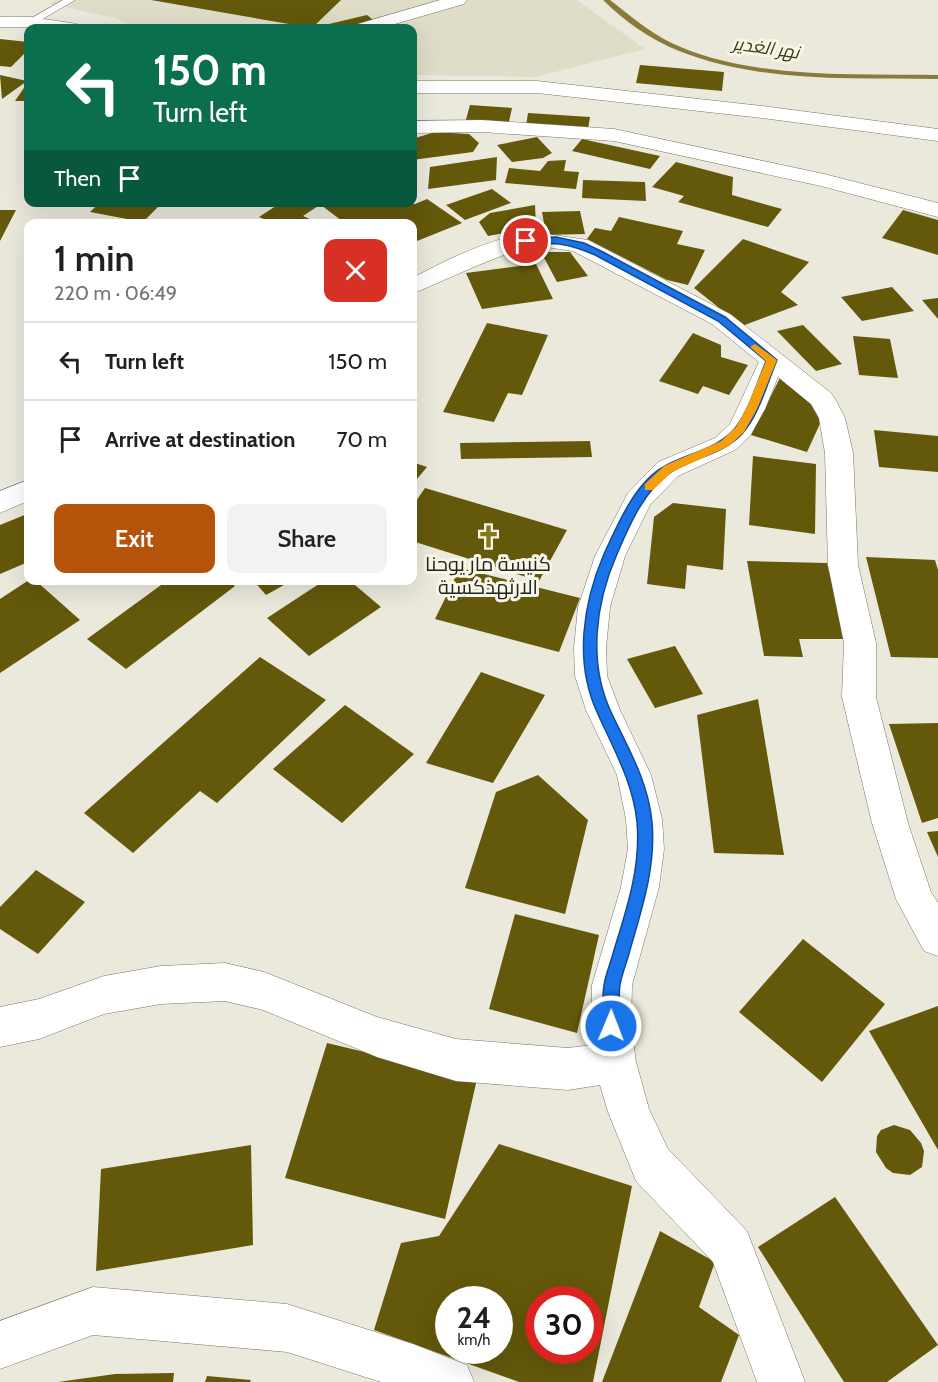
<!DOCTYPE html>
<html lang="en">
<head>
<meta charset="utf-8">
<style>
  :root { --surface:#fff; --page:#f2f2f2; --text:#202124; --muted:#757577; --line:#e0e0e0; --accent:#b45309 }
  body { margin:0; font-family:Cabin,Cairo,sans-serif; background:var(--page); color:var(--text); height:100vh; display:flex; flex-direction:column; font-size:22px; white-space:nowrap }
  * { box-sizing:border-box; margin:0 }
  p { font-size:20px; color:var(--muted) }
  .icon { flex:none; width:33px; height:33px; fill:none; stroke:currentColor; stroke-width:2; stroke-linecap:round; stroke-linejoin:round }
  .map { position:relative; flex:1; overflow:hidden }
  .side { position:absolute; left:24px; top:219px; width:393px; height:366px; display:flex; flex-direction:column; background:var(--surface); border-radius:12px; box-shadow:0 6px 24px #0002 }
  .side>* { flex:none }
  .hud { position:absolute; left:24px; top:24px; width:393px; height:183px; border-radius:12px; box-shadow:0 6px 24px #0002; background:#0b6e4f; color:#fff; overflow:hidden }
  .speed { position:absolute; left:435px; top:1286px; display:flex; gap:12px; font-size:30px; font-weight:700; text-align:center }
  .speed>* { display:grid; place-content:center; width:78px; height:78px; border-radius:50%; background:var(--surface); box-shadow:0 6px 24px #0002; line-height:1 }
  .speed small { font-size:15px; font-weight:400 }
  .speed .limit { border:9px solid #d22; background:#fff; color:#111 }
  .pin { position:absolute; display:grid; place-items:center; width:51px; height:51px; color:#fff; margin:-26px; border:3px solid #fff; border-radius:50%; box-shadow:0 2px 6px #0007 }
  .me { position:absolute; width:66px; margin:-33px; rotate:1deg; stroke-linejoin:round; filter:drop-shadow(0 0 4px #0008) }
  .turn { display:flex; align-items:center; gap:21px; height:126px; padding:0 30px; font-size:27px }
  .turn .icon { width:78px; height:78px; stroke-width:2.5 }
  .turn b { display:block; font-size:42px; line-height:51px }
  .then { display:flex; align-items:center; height:57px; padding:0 30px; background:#0003; gap:12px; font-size:22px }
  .round { display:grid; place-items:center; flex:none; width:63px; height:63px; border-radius:12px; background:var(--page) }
  .overview { display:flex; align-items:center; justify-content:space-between; height:102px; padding:0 30px }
  h1 { font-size:36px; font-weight:600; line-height:45px }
  .cta { display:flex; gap:12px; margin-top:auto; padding:12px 30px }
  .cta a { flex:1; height:69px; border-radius:12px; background:var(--accent); color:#fff; font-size:24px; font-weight:600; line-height:69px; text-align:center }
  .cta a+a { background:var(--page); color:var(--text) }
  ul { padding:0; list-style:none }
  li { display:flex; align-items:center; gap:18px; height:78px; padding:0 30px; border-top:2px solid var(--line) }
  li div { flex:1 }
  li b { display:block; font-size:22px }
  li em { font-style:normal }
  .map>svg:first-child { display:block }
  .built { fill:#dfdcc8 }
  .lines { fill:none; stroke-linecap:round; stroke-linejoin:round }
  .stream { fill:#877c3a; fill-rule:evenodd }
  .building { fill:#64580b; fill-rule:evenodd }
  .lane-casing { stroke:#77756a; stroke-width:1 }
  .street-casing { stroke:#77756a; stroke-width:1 }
  .lane { fill:#fff; fill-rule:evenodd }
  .street { fill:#fff; fill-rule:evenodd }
  .route { fill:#1a73e8; stroke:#114b97; stroke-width:1.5 }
  .slow { fill:#f59e0b }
  .labels { text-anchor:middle; stroke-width:6; stroke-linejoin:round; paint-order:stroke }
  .far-water-label { font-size:18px; font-style:italic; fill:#3f3811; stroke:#f8f6e9 }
  .poi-label { font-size:20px; fill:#25241f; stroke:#f8f6e9 }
</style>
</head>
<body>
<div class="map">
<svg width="938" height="1382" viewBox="0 0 938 1382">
  <rect width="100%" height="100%" fill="#ebe9dc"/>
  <path class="built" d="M56,0H577L645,49L535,77L413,75L412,28H133L116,18L49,4Z"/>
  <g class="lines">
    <path class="stream" d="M603,0H610C633,18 655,37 683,48C760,79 856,74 938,75V79C852,78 760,83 679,51C651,40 624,21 603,0Z"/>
  </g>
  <path class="building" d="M151,0H341L312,28Z
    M367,15L376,22L349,28H334L329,24Z
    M0,39L28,42V50L11,67L0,66Z
    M640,65L724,72L722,91L636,83Z
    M0,75L27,81L2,99Z
    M28,82V101H15Z
    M470,105L512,108L508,126L465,123Z
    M528,113L590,117L588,129L526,126Z
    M435,132L469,134L479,143L473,152L412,160V139Z
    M537,137L552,153L543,158L512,162L497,145Z
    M582,139L660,156L650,169L572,151Z
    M497,157L496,180L428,189L430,167Z
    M566,160L564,171L579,172L576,189L505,183L509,168L540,171L548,161Z
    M676,162L733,177L732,195L782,209L768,227L678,202L684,196L652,187Z
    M583,180L645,182L646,201L582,198Z
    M492,189L511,203L465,220L446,205Z
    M427,199L462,223L412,243V224H346L321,205L326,202L415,204Z
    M100,202H163L143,222L90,212Z
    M295,202H310L318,206L303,216L321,224H260L266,220L259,217L279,204L288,207Z
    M535,205L536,227L488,236L479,222L490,213Z
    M0,210H16L0,241Z
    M903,210L938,220V255L882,238Z
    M580,211L585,234L546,235L542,212Z
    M619,217L683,231L677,244L705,250L688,285L667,280L587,239L595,228L611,231Z
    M743,239L809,262L781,292L798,305L742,326L694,288Z
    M541,252H570L588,276L557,282Z
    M536,264L553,299L482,309L466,273Z
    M892,287L914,311L862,321L841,297Z
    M938,298V319L922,300Z
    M487,323L548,335L522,395L508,393L494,422L443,412Z
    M803,325L842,364L816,371L777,331Z
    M693,333L721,345V357L748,365L729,395L703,386L698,394L659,381Z
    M853,336L890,339L898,378L859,375Z
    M782,374L824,415L807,452L751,435Z
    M874,430L938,436V472L879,467Z
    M590,441L592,457L461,459L460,443Z
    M753,456L816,464L815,534L749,525Z
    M412,462L427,467L412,485Z
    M425,488L567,530L539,581L412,541V507Z
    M673,503L726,509L723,570L687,565L685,589L647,584L654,517Z
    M27,514L28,562L0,574V525Z
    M866,557L935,560L938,570V658L891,657Z
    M747,561L827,563L846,639H799L803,657L764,656Z
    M460,568L580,598L559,652L435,619Z
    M29,580H35L80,620L0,673V599Z
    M168,580H227L235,586L126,669L87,639Z
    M253,580H293L266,595Z
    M325,580H349L381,607L309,656L267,618Z
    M675,646L703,694L655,708L627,659Z
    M260,657L326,700L217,803L200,791L133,853L84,813Z
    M481,672L545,695L493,783L426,763Z
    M758,699L784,855L714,853L697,715Z
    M345,705L414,754L342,823L273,769Z
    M938,723V818L922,823L889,724Z
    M538,775L588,820L565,914L465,888L496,792Z
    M938,831V857L927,832Z
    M36,870L85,902L38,954L0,929V907Z
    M515,914L599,935L577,1033L489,1009Z
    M803,939L885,1004L822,1082L739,1012Z
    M938,1006V1150L869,1031Z
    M327,1043L477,1079L445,1219L285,1178Z
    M894,1125L910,1130L921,1143L924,1151L922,1167L910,1175L893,1173L886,1168L876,1152L877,1136L881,1130Z
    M499,1144L632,1186L593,1382H519L374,1330L401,1243L439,1236ZM448,1299H500V1350H448ZM538,1299H590V1350H538Z
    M251,1145L253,1245L96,1271L101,1169Z
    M835,1197L938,1345L887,1382H844L758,1247Z
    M660,1231L715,1262L699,1307L739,1335L721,1382H602Z
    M174,1373L173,1382H58L115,1374Z
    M207,1376L251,1380L250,1382H205Z"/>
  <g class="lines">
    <defs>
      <path id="lane" d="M63,0H75L34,24L25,22Z"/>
      <path id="street" d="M440,0H467L464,4L381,28H355L358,24Z
        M0,17H30L71,23L77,24L80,28L0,27Z
        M412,81H537L762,106L938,129V141L762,118L537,93H412Z
        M482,120L614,129L824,174L938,203V217L821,186L614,141L482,132L412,133V121Z
        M539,233L588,240L730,314L831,393L835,399L845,418L853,453L858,565L876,643V697L908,823L931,892L938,903V956L924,951L896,899L872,823L842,697L844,643L828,565L825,453L819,418L811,404L778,377L765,409L750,436L735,450L678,476L650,505L625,556L610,607L606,648L607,676L620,710L651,775L662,819L664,849L659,887L632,985L631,1026L636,1062L649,1109L668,1149L747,1231L805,1382H757L713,1262L636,1181L608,1112L600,1085L568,1090L456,1081L377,1057L263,1010L225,1001L161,1004L104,1014L39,1039L0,1047V1007L39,999L104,976L161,966L225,963L264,972L377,1017L456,1039L568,1048L592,1045V985L621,887L628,849L626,819L617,775L586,710L575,676L574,648L578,607L595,556L628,493L658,462L715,438L730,424L759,362L712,324L573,251L539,246L519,249L476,266L412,294V278C451,258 495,235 539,233Z
        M28,480V501L0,513V491Z
        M93,1287L287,1304L413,1344L467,1365L474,1382H381L287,1352L93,1335L0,1369V1321Z"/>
    </defs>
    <use href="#lane" class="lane-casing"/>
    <use href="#street" class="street-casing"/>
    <use href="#lane" class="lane"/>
    <use href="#street" class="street"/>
  </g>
  <path class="route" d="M556,237L584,243L603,252L725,317L777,360C767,384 759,415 742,434C722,455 694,457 671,472C644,490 629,526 617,554C595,604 588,663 611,712C628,748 648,781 652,822C656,867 642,908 630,950C627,962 622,973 620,985C618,998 620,1013 620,1026L617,1032L611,1034L605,1032L603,1026C603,1013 602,998 604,985C606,973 611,962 614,950C627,908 641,867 637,822C633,782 613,748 597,712C574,662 583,603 604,554C618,524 635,482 665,466C688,453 719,449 736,427C750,408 757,383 766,361L718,321L597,256C584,250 573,246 559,244C547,242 531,248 521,241L526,238Z"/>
  <path class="slow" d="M755,344L777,360L757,409L744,432L729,446L672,472L653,490H645V484L664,466L721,441L736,427L746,409L766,361L750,347Z"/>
  <defs>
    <symbol id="church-bare" viewBox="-9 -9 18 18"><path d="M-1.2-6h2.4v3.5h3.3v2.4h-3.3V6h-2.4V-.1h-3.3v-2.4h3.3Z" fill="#85761a" stroke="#f8f6e9" stroke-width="2.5" paint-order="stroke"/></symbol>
  </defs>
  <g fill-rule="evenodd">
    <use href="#church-bare" x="472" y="520" width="33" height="33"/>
  </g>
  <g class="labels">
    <g class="far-water-label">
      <text transform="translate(766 48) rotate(8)" y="6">نهر الغدير</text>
    </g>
    <g class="poi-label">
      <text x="488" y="571">كنيسة مار يوحنا<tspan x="488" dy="23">الارثهذكسية</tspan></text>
    </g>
  </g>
</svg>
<div class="speed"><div>24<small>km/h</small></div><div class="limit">30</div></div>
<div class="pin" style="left:526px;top:241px;background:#d93025"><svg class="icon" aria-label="arrive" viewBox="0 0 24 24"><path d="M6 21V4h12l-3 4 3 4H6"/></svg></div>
<svg class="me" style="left:611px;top:1026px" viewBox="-20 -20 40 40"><circle r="17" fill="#1a73e8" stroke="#fff" stroke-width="3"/><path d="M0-11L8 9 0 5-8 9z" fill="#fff"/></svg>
<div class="hud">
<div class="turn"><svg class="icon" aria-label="left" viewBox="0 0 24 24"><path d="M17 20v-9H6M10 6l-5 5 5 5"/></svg><div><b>150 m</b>Turn left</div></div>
<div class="then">Then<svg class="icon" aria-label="arrive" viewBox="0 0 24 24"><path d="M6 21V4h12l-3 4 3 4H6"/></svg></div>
</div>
<section class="side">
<div class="overview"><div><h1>1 min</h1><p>220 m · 06:49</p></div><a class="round" style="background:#d93025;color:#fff"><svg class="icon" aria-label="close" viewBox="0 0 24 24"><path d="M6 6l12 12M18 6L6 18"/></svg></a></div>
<ul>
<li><svg class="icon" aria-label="left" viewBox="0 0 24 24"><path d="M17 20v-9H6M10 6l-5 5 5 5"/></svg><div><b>Turn left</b></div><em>150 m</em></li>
<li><svg class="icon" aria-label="arrive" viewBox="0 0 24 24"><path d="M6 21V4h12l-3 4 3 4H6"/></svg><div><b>Arrive at destination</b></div><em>70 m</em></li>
</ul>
<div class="cta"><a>Exit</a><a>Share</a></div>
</section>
</div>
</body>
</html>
